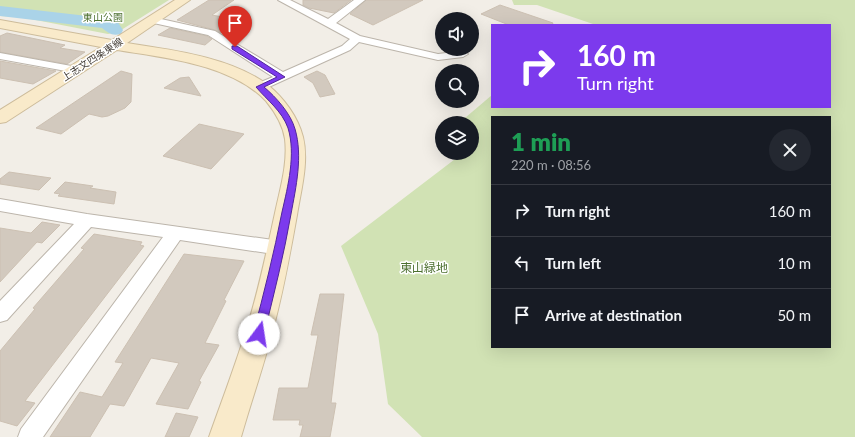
<!DOCTYPE html>
<html lang="en">
<head>
<meta charset="utf-8">
<style>
  :root { --surface:#171b24; --page:#242831; --text:#f1f3f6; --muted:#9ea1a6; --line:#363941 }
  body { margin:0; font-family:Lato,"Noto Sans JP",sans-serif; background:var(--page); color:var(--text); height:100vh; display:flex; flex-direction:column; font-size:15px; white-space:nowrap }
  * { box-sizing:border-box; margin:0 }
  p { font-size:13px; color:var(--muted) }
  .icon { flex:none; width:22px; height:22px; fill:none; stroke:currentColor; stroke-width:2; stroke-linecap:round; stroke-linejoin:round }
  .map { position:relative; flex:1; overflow:hidden }
  .side { position:absolute; left:491px; top:116px; width:340px; height:232px; display:flex; flex-direction:column; background:var(--surface); border-radius:0px; box-shadow:0 4px 16px #0002 }
  .side>* { flex:none }
  .top-card { position:absolute; left:491px; top:24px; width:340px; height:84px; border-radius:0px; box-shadow:0 4px 16px #0002; background:#7c3aed; color:#fff; overflow:hidden }
  .controls { position:absolute; left:435px; top:12px; display:grid; gap:8px }
  .controls a { display:grid; place-items:center; width:44px; height:44px; border-radius:50%; background:var(--surface); box-shadow:0 4px 16px #0002; font-size:20px }
  .pin { position:absolute; display:grid; place-items:center; width:34px; height:34px; color:#fff; margin:-41px -17px; border-radius:50% 50% 50% 0; rotate:-45deg; box-shadow:0 0 4px #0007 }
  .pin .icon { rotate:45deg }
  .me { position:absolute; width:44px; margin:-22px; rotate:14deg; stroke-linejoin:round; filter:drop-shadow(0 0 3px #0008) }
  .turn { display:flex; align-items:center; gap:14px; height:84px; padding:0 20px; font-size:18px }
  .turn .icon { width:52px; height:52px; stroke-width:2.5 }
  .turn b { display:block; font-size:28px; line-height:34px }
  .round { display:grid; place-items:center; flex:none; width:42px; height:42px; border-radius:21px; background:var(--page) }
  .head { display:flex; align-items:center; justify-content:space-between; height:68px; padding:0 20px }
  h1 { font-size:24px; font-weight:800; line-height:30px; color:#1e9e55 }
  ul { padding:0; list-style:none }
  li { display:flex; align-items:center; gap:12px; height:52px; padding:0 20px; border-top:1px solid var(--line) }
  li div { flex:1 }
  li b { display:block; font-size:15px }
  li em { font-style:normal }
  .map>svg:first-child { display:block }
  .green { fill:#d1e2b4; fill-rule:evenodd }
  .lines { fill:none; stroke-linecap:round; stroke-linejoin:round }
  .river { fill:#aad3e8; fill-rule:evenodd }
  .building { fill:#d2c9be; stroke:#ccc0b2 }
  .street-casing { stroke:#bcb5ab; stroke-width:2 }
  .secondary-casing { stroke:#cdbc9b; stroke-width:2 }
  .street { fill:#fff; fill-rule:evenodd }
  .secondary { fill:#f9eaca; fill-rule:evenodd }
  .route { fill:#7c3aed; stroke:#51269a }
  .labels { text-anchor:middle; stroke-width:3; stroke-linejoin:round; paint-order:stroke }
  .far-park-label { font-size:10px; fill:#4d7030; stroke:#fff }
  .far-street-label { font-size:10px; fill:#443e37; stroke:#fff }
  .park-label { font-size:12px; fill:#4d7030; stroke:#fff }
</style>
</head>
<body>
<div class="map">
<svg width="855" height="437" viewBox="0 0 855 437">
  <rect width="100%" height="100%" fill="#f2eee7"/>
  <path class="green" d="M0,0H169L118,32L108,34L20,17L0,16Z
    M512,0H855V437H422L388,404L378,334L341,246L463,153H472V123H459L492,95V107H830V25H592L593,24L537,5H514ZM492,117H830V347H492Z"/>
  <g class="lines">
    <path class="river" d="M0,6L105,18L117,21L123,30L121,34C111,36 109,33 102,28L0,16Z"/>
  </g>
  <path class="building" d="M209,0H234L212,15L238,20L221,33L215,30L177,20Z
    M303,0H351L334,13L309,8L303,5Z
    M366,0H423L373,25L350,14Z
    M500,5L553,23L552,25H509L481,14Z
    M170,28L207,36L212,39L205,45L158,35Z
    M7,33L60,44L65,45L60,48L85,52L67,64L0,52V36Z
    M0,61L56,71L33,84L0,78Z
    M121,71L132,74L131,102L125,108L108,116L102,117L89,114L61,134L36,128Z
    M317,71L325,75L335,94L320,97L313,83L304,77Z
    M189,77L201,96L164,88L180,78Z
    M199,124L244,134L211,169L163,156Z
    M9,172L51,178L39,190L0,184V179Z
    M65,182L93,186L90,188L116,192L114,204L58,196L60,194L54,193Z
    M42,222L60,225L42,243L37,242L0,282V228L31,233Z
    M94,234L142,242L140,245L144,246L25,401L35,403L17,426L0,421V351L35,309L33,308L84,249L81,248Z
    M184,254L244,261L224,300L226,301L205,343L219,345L199,381L201,382L188,409L156,404L179,363L151,358L124,406L110,404L90,437H50L80,392L102,397L123,363L115,362Z
    M320,294H344L331,403H336L330,437H300L303,425H299L300,420H273L279,388H308L318,335H311Z
    M176,413L198,417L189,437H165Z"/>
  <g class="lines">
    <defs>
      <path id="street" d="M278,0H290L328,19L354,0H365L336,23L360,36L438,54L463,51L468,54L463,57L438,60L359,42L350,50L260,91L256,90L254,87L256,84L273,77L208,35L149,22L147,20L152,17L215,31L283,72L342,46L350,39Z
        M0,53L77,67L81,68L83,70L81,72L77,73L0,59Z
        M0,199L87,214L280,241L286,243L288,248L286,253L280,255L180,240L43,437H18L21,429L163,237L91,227L7,320L0,322V301L74,224L0,211Z"/>
      <path id="secondary" d="M175,0H190L127,43C172,50 231,57 268,85C284,98 298,117 303,137C309,162 301,190 297,215C290,254 283,294 272,333C263,368 251,402 241,437H209C221,403 234,369 245,334C258,294 266,254 275,213C280,189 288,164 285,139C283,125 275,112 266,101C231,64 165,58 117,50L6,122L0,123V110L101,47L0,28V20L112,40Z"/>
    </defs>
    <use href="#street" class="street-casing"/>
    <use href="#secondary" class="secondary-casing"/>
    <use href="#street" class="street"/>
    <use href="#secondary" class="secondary"/>
  </g>
  <path class="route" d="M232,46H237L285,77L264,87C276,97 291,114 295,129C303,156 296,187 291,214C284,254 274,294 264,334L263,337L259,339L255,337L253,334C264,293 274,253 282,212C288,186 296,154 288,128C282,111 267,100 256,87L277,77L232,49Z"/>
  <g class="labels">
    <g class="far-park-label">
      <text x="103" y="21">東山公園</text>
    </g>
    <g class="far-street-label">
      <text transform="translate(92 59) rotate(-33)" y="4">上志文四条東線</text>
    </g>
    <g class="park-label">
      <text x="424" y="272">東山緑地</text>
    </g>
  </g>
</svg>
<div class="controls">
<a><svg class="icon" aria-label="sound" viewBox="0 0 24 24"><path d="M4 9h4l5-4v14l-5-4H4zM17 9q2 3 0 6"/></svg></a>
<a><svg class="icon" aria-label="search" viewBox="0 0 24 24"><circle cx="10" cy="10" r="6"/><path d="M15 15l6 6"/></svg></a>
<a><svg class="icon" aria-label="layers" viewBox="0 0 24 24"><path d="M12 4l9 5-9 5-9-5zM3 14l9 5 9-5"/></svg></a>
</div>
<div class="pin" style="left:235px;top:47px;background:#d93025"><svg class="icon" aria-label="arrive" viewBox="0 0 24 24"><path d="M6 21V4h12l-3 4 3 4H6"/></svg></div>
<svg class="me" style="left:259px;top:334px" viewBox="-20 -20 40 40"><circle r="19" fill="#fff"/><path d="M0-13L10 11 0 6-10 11z" fill="#7c3aed"/></svg>
<div class="top-card">
<div class="turn"><svg class="icon" aria-label="right" viewBox="0 0 24 24"><path d="M7 20v-9h11M14 6l5 5-5 5"/></svg><div><b>160 m</b>Turn right</div></div>
</div>
<section class="side">
<div class="head"><div><h1>1 min</h1><p>220 m · 08:56</p></div><a class="round"><svg class="icon" aria-label="close" viewBox="0 0 24 24"><path d="M6 6l12 12M18 6L6 18"/></svg></a></div>
<ul>
<li><svg class="icon" aria-label="right" viewBox="0 0 24 24"><path d="M7 20v-9h11M14 6l5 5-5 5"/></svg><div><b>Turn right</b></div><em>160 m</em></li>
<li><svg class="icon" aria-label="left" viewBox="0 0 24 24"><path d="M17 20v-9H6M10 6l-5 5 5 5"/></svg><div><b>Turn left</b></div><em>10 m</em></li>
<li><svg class="icon" aria-label="arrive" viewBox="0 0 24 24"><path d="M6 21V4h12l-3 4 3 4H6"/></svg><div><b>Arrive at destination</b></div><em>50 m</em></li>
</ul>
</section>
</div>
</body>
</html>
